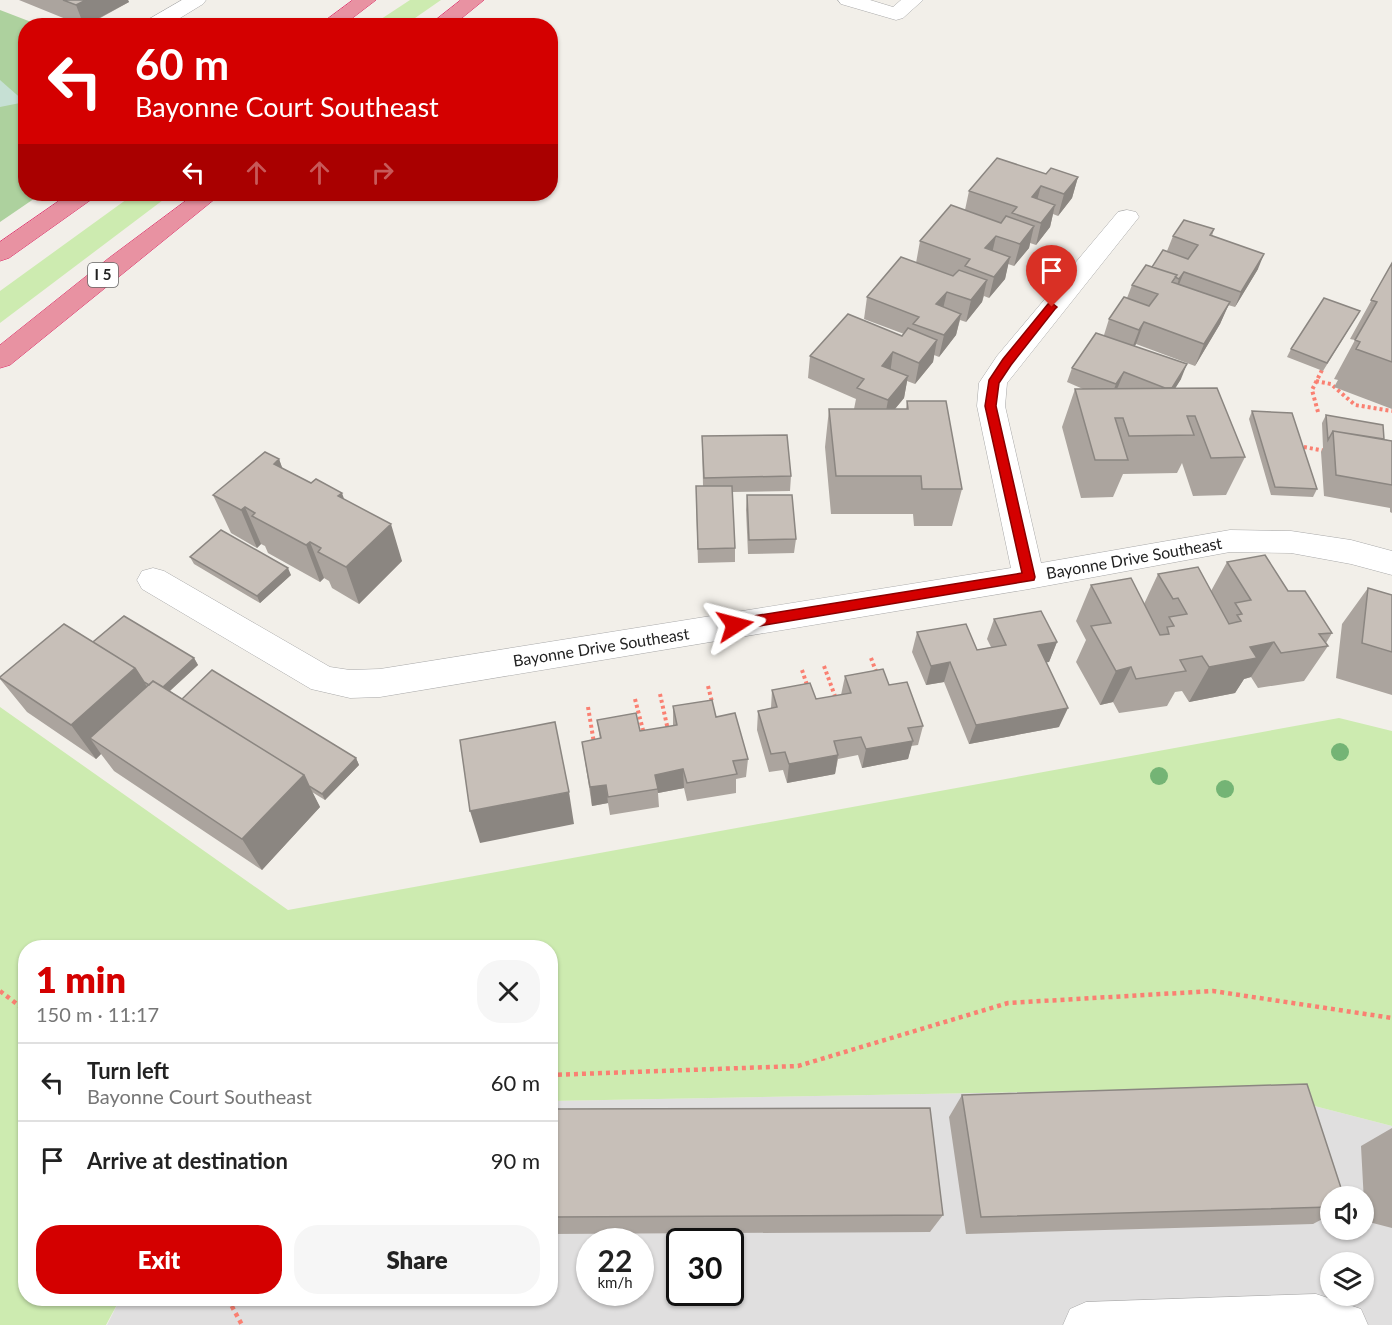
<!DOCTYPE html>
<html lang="en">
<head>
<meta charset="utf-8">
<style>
  :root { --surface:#fff; --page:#f6f6f6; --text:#222; --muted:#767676; --line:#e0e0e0; --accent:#d40000 }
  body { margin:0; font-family:Lato,sans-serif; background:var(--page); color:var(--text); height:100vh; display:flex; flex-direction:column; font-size:22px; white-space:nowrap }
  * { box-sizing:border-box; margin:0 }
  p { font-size:20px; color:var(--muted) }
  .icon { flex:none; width:33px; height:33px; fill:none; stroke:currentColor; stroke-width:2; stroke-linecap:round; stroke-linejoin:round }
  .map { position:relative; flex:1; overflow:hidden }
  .drawer { position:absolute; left:18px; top:940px; width:540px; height:366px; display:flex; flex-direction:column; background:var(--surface); border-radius:24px; box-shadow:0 2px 4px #0004 }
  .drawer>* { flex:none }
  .banner { position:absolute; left:18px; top:18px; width:540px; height:183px; border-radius:24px; box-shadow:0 2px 4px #0004; background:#d40000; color:#fff; overflow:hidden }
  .controls { position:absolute; left:1320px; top:1186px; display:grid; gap:12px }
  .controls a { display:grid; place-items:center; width:54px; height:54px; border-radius:50%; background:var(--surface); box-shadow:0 2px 4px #0004; font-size:30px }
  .speed { position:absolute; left:576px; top:1228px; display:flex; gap:12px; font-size:30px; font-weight:700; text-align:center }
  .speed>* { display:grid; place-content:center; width:78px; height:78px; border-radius:50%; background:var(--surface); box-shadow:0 2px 4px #0004; line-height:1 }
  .speed small { font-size:15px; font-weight:400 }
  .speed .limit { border:3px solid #111; border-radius:9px; background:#fff; color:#111 }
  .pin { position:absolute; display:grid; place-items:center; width:51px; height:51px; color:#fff; margin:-62px -26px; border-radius:50% 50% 50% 0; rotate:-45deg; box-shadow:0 0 6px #0007 }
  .pin .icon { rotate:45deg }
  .me { position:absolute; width:66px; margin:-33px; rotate:81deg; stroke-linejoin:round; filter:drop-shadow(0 0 4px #0008) }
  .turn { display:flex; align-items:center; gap:21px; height:126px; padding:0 18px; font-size:27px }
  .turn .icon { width:78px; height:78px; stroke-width:2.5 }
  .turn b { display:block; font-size:42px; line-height:51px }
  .lanes { display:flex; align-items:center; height:57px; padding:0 18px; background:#0003; justify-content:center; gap:30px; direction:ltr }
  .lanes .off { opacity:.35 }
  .round { display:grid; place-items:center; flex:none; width:63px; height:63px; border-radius:24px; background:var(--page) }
  .headline { display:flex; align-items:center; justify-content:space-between; height:102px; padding:0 18px }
  h1 { font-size:36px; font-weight:800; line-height:45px; color:var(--accent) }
  .button { display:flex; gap:12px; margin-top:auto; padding:12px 18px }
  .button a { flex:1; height:69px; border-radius:24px; background:var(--accent); color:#fff; font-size:24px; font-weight:800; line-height:69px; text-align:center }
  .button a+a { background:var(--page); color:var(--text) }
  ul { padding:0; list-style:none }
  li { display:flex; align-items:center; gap:18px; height:78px; padding:0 18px; border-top:2px solid var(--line) }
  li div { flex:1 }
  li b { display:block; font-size:22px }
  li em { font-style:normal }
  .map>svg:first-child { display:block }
  .residential { fill:#e0dfdf; fill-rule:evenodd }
  .grass { fill:#cdebb0 }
  .forest { fill:#add19e }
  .wetland { fill:#c6e0d4 }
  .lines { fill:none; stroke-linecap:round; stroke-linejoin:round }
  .minor-casing { stroke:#a9a9a9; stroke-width:1 }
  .highway-casing { stroke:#dc2a67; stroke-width:1 }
  .path-far1 { stroke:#fa8072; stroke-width:4; stroke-dasharray:3 3; stroke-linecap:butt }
  .path { stroke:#fa8072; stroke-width:4.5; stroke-dasharray:4 4; stroke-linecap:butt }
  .minor { fill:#fff; fill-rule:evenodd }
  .highway { fill:#e892a2; fill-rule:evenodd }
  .tree { fill:#74b475 }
  .wall { fill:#aba49e }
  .shaded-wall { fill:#8b8681 }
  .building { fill:#c7bfb8; stroke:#8b8681; stroke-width:1.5 }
  .route { fill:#d40000; stroke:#8a0000; stroke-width:1.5 }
  .labels { text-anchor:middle; stroke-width:6; stroke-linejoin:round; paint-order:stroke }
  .shield { fill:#fff; stroke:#646464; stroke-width:1.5 }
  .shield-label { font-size:15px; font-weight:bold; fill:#222 }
  .street-label { font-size:16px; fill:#222; stroke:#fff }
</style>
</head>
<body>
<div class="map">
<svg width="1392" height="1325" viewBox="0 0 1392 1325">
  <rect width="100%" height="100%" fill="#f2efe9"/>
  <path class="residential" d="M1245,1088L1392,1126V1325H107L120,1299H550L551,1101ZM1330,1197H1364V1230H1330ZM590,1242H640V1293H590ZM680,1242H730V1293H680ZM1330,1263H1364V1296H1330Z"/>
  <path class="grass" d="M410,0H441L405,25H372Z
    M134,194H171L0,323V291Z
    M0,707L288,910L1339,718L1392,731V1126L1245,1088L551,1101L550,948H26V1299H120L106,1325H0Z"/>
  <path class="forest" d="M0,10L39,25L26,26V194H41L0,222Z"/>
  <path class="wetland" d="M0,80L25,102L0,107Z"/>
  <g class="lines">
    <defs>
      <path id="minor" d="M182,0H206L203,4L167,26H141L144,22Z
        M838,0H870L893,7L901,0H923L903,18L896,20L841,4Z
        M1127,210L1136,212L1139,217L1007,383L1005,406L1041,563L1230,530L1291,531L1351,540L1392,551V575L1351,564L1291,553L1230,552L1029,589L380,697L350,698L311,689L142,589L137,580L142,571L153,568L164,571L330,667L350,670L380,669L1011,568L977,406L979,383L997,356L1118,212Z
        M1316,1294L1361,1309L1368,1325H1063L1070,1309L1086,1302Z"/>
      <path id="highway" d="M353,0H376L342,26H318Z
        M461,0H484L452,26H428Z
        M69,194H96L92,199L9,258L0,261V242Z
        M195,194H221L10,365L0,368V345L109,258Z"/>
    </defs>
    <use href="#minor" class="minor-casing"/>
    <use href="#highway" class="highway-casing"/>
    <path class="path-far1" d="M1316,381L1331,384L1355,405L1392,411
      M1318,412L1312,390L1322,370
      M1298,446L1326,451
      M871,658L877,674
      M824,666L836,699
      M802,670L808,688
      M708,686L712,702
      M660,694L668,730
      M635,699L644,734
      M588,707L594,743"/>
    <path class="path" d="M0,991L26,1011
      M550,1075L798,1066L1008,1003L1213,991L1392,1018
      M228,1299L242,1325"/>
    <use href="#minor" class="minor"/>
    <use href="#highway" class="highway"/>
  </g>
  <g class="tree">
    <circle cx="1340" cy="752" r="9"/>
    <circle cx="1159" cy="776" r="9"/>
    <circle cx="1225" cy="789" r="9"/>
  </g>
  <path class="wall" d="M19,0H128L129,2L86,26H83Z
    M1046,174L1078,177L1072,198L1058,216L1053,214L1050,227L1036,245L1030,243L1029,248L1014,266L1008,264L1005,279L989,298L984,296L982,302L966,322L960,320L956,335L939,357L934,355L933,362L915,384L907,381L904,398L895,409H906L907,401L962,489L952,526H914L913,514H831L825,447L829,409H854L856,399L808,378L810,356L902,336L904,334L864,319L867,297L916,263L920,241L965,210L969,191Z
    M1214,229L1212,236L1258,269L1235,307L1228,305L1220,324L1195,366L1136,344L1135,346L1181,379L1175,388L1245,457L1226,495L1193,496L1182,463L1177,473L1123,474L1113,497L1081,498L1062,427L1075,389H1083L1067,382L1072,368L1104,335L1109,319L1127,298L1132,285L1152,267L1188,259L1167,251L1173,236Z
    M1392,263V409L1334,387L1338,380L1334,379L1355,340L1350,339Z
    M1360,311L1323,371L1287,357L1291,349Z
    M1252,411L1317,489L1313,497L1271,495L1249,419Z
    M1326,415L1384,439L1392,441V513L1390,512V508L1324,496L1321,452L1323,448L1322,423Z
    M702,436L791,476L790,491L732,492L735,548V562L698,563L696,501L703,486Z
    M279,459L282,468L345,500L402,561L359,604L332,588L329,581L324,578L320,582L268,553L265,546L261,544L257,548L231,533L213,495Z
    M747,495L796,539L794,553L748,554L746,510Z
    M190,557L291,575L260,603L194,564Z
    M1227,562L1288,591L1332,633L1326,643L1328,646L1304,681L1258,688L1251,677L1244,679L1235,693L1189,702L1182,691L1175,692L1167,706L1119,713L1113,702L1100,705L1076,662L1086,640L1076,621L1091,585L1144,604L1158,574L1211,591Z
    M1368,588L1392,595V695L1336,678L1342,624Z
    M994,619L1057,642L1049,662H1046L1059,727L969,744L944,682L926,685L912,652L917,632L977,650L991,647L987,639Z
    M194,658L198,665L170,691L182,699L356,758L359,765L325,800L312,792L320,807L262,870L114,771L101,754L96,759L27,712L0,679Z
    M845,676L889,685L923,726L918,745L911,746L908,759L862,768L858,755L838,759L835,774L787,783L783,770L769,772L757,730L758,711L771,708L772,690L816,699L841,695Z
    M673,706L716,717L748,759L746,777L736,779V793L687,801L684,788L658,793L659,807L610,815L608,803L592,806L582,742L600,739L597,720L640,731L673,726Z
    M962,1095L1330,1197V1215L1313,1224L966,1234L949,1117Z
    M550,1109L943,1215L930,1232L550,1234Z
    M1392,1128V1228L1365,1221L1361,1146Z"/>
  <path class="shaded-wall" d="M86,0H128L129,2L84,26L76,5Z
    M1078,177L1072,198L1058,216L1064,194Z
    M1041,186L1035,208L1026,219L1032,197Z
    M1055,205L1050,227L1036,245L1041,223Z
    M1034,226L1029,248L1014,266L1020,244Z
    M996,236L991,258L985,248Z
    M1264,254L1258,269L1235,307L1241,292Z
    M1010,257L1005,279L989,298L994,277Z
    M1184,272L1178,287L1174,294L1179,279Z
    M987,280L982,302L966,322L971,300Z
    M947,292L942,313L936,304Z
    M1230,302L1220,324L1195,366L1204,344Z
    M961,314L956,335L939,357L944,335Z
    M1144,322L1136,344L1131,351L1139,330Z
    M937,340L933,362L915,384L919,363Z
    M893,352L890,374L882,366Z
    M1187,364L1181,379L1165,405L1171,390Z
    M1124,372L1118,387L1110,399L1116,384Z
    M908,376L904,398L884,422L888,400Z
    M279,459L293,497L274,464Z
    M342,493L355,530L338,496Z
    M245,507L261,544L257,548L241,510Z
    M391,524L402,561L359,604L346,567Z
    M310,542L324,578L320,582L306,545Z
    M288,568L291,575L260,603L257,596Z
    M1057,642L1049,662L1031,665L1038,645Z
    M1274,642L1251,677L1244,679L1235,693L1189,702L1209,667L1250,647Z
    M194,658L198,665L163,697L158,691Z
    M950,662L944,682L926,685L931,666Z
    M1131,667L1113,702L1100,705L1116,671Z
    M135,668L157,702L90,738L101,754L96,759L71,725Z
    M1068,708L1059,727L969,744L976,725Z
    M913,741L908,759L862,768L866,749Z
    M838,755L835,774L787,783L789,764Z
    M356,758L359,765L325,800L322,794Z
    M683,769L684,788L658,793L655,775Z
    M304,775L320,807L262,870L242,839Z
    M606,785L608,803L592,806L590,787Z
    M569,792L574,824L480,843L470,811Z"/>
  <path class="building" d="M63,0H86L76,5Z
    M997,158L1046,174L1051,168L1078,177L1064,194L1041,186L1032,197L1055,205L1041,223L1012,213L1017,207L969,191Z
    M951,205L1001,223L1006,216L1034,226L1020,244L996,236L985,248L1010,257L994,277L965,266L970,259L920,241Z
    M1184,220L1214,229L1210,235L1264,254L1241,292L1184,272L1179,279L1175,277L1177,275L1152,267L1163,250L1188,259L1198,245L1173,236Z
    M901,257L953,276L959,270L987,280L971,300L947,292L936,304L961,314L944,335L913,324L919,317L867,297Z
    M1392,263V362L1356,349L1360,342L1355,340L1377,302L1371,300Z
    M1146,265L1177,275L1172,282L1230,302L1204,344L1144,322L1139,330L1109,319L1124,297L1149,306L1158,294L1132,285Z
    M1324,298L1360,311L1327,363L1291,349Z
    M848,314L902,336L908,328L937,340L919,363L893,352L882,366L908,376L888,400L857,388L864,379L810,356Z
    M1096,333L1187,364L1172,388H1165L1124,372L1116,384L1072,368Z
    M1217,388L1245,457L1211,458L1195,416H1187L1194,435L1129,436L1123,418H1115L1128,460H1095L1075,389Z
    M907,401H946L962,489H922L921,476H836L829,409H908Z
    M1252,411L1292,413L1317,489L1275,487Z
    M1326,415L1383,425L1384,439L1333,431L1328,440Z
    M1333,431L1392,441V485L1336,475Z
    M787,435L791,476L704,478L702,436Z
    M265,452L279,459L274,464L311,483L316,479L342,493L338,496L391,524L346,567L318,552L321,548L310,542L306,545L252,516L255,513L245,507L241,510L213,495Z
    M696,486H732L735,548L698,549Z
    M747,495H792L796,539L749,540Z
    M221,530L288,568L257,596L190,557Z
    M1265,555L1288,591H1305L1332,633L1319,634L1328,646L1281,653L1274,642L1250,647L1257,658L1209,667L1202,656L1180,660L1186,671L1136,679L1131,667L1116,671L1091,626L1111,623L1091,585L1131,578L1160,635L1169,634L1167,627L1174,626L1169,617L1187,614L1178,598L1173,599L1158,574L1198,567L1229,624L1241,621L1237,615L1242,614L1235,603L1251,600L1227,562Z
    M1368,588L1392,595V652L1362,643Z
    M1041,611L1057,642L1038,645L1068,708L976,725L950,662L931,666L917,632L966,624L977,650L1006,645L994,619Z
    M124,616L194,658L163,687L153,681L149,685L144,682L135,668L93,642Z
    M64,624L135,668L71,725L0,678V677Z
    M883,669L889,685L907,682L923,726L908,728L913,741L866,749L861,737L834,741L838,755L789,764L785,752L771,754L758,711L777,707L772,690L810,683L816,699L851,693L845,676Z
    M212,670L356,758L322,794L309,786L304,775L182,699Z
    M153,681L304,775L242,839L90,738Z
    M712,700L716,717L735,713L748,759L733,761L737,774L687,783L683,769L655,775L658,789L608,797L606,785L590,787L582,742L601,738L597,720L636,713L640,731L671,726L677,725L673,706Z
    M555,722L569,792L470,811L460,740Z
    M1307,1084L1344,1197H1330V1207L981,1217L962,1095Z
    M930,1108L943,1215L550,1217V1109Z"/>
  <path class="route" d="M1052,303L1057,307L1055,309L1011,365L999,383L996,406L1035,577L1034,580L735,630L730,628L728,625L735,619L1022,573L985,406L989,380L1003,359L1048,304Z"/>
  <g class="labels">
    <rect class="shield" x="88" y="263" width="30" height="24" rx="4.5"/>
    <g class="shield-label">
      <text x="103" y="280">I 5</text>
    </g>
    <g class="street-label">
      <text transform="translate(1134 558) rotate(-10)" y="6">Bayonne Drive Southeast</text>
      <text transform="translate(601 647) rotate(-9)" y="6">Bayonne Drive Southeast</text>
    </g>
  </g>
</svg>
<div class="controls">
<a><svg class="icon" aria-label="sound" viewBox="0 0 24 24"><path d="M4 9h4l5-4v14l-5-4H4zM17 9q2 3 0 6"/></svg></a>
<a><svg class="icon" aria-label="layers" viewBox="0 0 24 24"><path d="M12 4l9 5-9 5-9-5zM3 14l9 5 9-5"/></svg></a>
</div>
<div class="speed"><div>22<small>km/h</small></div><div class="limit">30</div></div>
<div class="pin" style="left:1052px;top:307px;background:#d93025"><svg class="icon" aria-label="arrive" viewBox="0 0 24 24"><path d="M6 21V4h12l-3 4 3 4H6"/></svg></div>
<svg class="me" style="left:735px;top:625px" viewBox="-20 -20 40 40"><path d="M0-17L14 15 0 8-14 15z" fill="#d40000" stroke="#fff" stroke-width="4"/></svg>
<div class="banner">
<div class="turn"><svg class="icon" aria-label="left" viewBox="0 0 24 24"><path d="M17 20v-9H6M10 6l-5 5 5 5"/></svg><div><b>60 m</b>Bayonne Court Southeast</div></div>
<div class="lanes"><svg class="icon" aria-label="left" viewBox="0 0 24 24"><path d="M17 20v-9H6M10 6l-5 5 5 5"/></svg><svg class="icon off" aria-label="ahead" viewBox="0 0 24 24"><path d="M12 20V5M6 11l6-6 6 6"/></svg><svg class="icon off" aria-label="ahead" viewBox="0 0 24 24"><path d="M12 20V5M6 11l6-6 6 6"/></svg><svg class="icon off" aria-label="right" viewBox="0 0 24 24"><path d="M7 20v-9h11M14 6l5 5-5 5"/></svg></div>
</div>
<section class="drawer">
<div class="headline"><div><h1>1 min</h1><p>150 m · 11:17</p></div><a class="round"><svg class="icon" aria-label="close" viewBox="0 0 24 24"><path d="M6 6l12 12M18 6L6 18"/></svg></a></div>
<ul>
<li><svg class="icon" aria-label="left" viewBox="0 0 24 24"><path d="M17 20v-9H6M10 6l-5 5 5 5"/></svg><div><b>Turn left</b><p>Bayonne Court Southeast</p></div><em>60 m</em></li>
<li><svg class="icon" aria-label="arrive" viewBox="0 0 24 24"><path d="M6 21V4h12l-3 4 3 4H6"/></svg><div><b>Arrive at destination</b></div><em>90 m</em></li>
</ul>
<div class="button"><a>Exit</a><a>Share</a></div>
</section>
</div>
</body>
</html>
